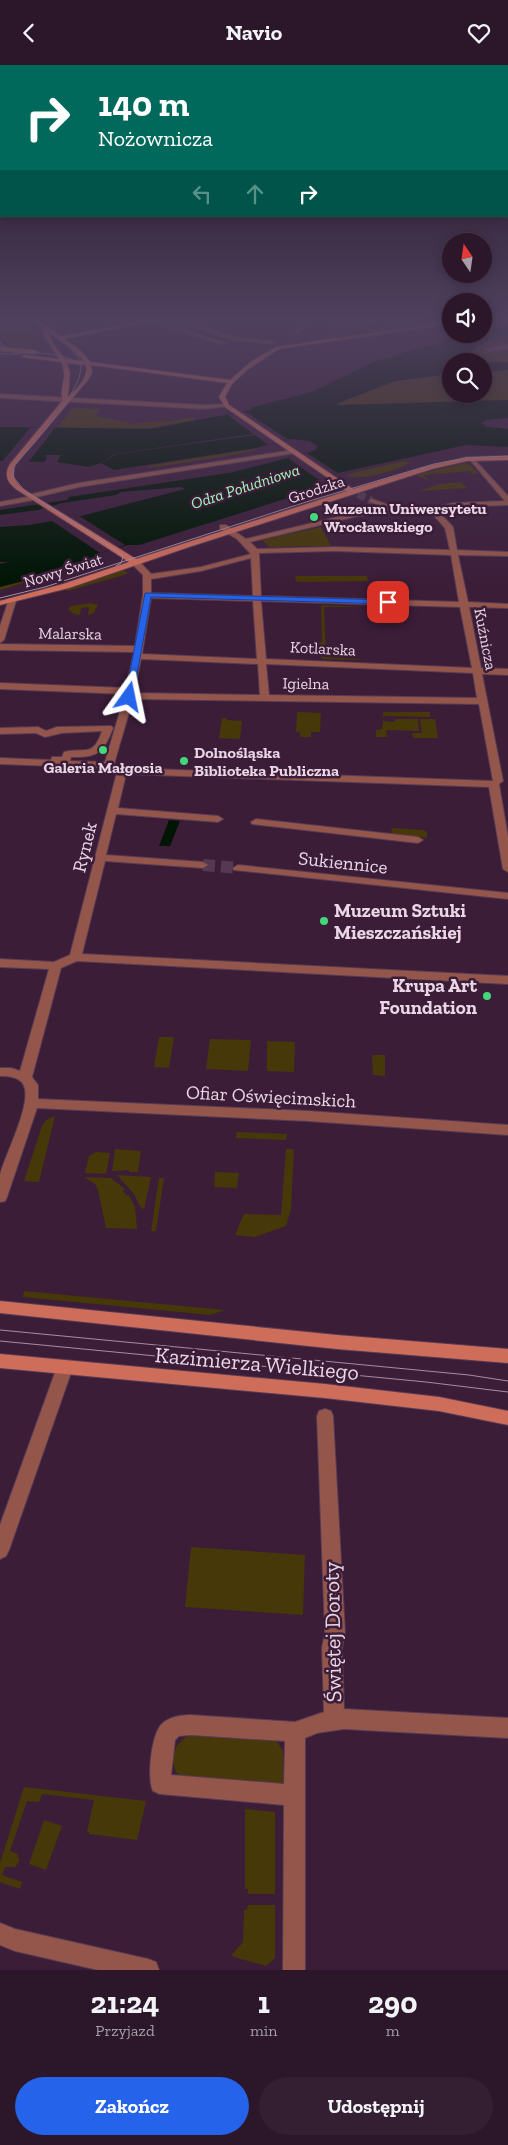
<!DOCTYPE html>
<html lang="pl">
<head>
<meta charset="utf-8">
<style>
  :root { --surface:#2c162a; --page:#341f32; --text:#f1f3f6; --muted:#a69fa8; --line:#483547; --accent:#2563eb }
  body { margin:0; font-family:"Zilla Slab",serif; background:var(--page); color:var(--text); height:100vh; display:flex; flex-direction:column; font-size:19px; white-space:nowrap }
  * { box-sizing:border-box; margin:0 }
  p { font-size:16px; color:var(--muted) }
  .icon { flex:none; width:28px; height:28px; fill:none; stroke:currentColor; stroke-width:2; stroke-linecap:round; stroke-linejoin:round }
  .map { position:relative; height:1905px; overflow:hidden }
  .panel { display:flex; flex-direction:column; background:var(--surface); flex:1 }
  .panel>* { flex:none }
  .banner { position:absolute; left:0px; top:0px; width:509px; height:152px; box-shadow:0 2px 12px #0003,0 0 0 1px var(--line); background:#00695c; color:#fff; overflow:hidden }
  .needle { width:32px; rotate:347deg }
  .tools { position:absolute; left:442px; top:168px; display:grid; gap:10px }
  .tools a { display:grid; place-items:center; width:50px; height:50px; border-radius:50%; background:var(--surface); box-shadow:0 2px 12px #0003,0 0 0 1px var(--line); font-size:25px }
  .pin { position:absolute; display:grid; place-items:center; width:42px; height:42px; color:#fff; margin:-21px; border-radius:10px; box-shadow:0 2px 8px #0006 }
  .me { position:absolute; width:55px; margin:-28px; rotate:12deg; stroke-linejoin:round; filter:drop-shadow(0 0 4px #0008) }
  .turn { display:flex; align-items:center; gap:18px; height:105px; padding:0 15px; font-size:22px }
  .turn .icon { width:65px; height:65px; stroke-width:2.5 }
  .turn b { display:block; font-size:35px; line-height:42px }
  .lanes { display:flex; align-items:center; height:48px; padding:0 15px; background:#0003; justify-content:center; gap:25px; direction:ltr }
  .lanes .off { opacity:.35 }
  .eta { display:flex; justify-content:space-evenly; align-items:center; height:85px; text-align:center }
  .eta b { font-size:30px; font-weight:800; line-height:35px }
  .cta { display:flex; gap:10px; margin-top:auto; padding:10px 15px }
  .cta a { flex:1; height:58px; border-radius:30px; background:var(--accent); color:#fff; font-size:20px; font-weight:800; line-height:58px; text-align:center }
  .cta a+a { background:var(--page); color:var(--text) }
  header { display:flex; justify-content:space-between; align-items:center; height:65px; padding:0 15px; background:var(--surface); font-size:22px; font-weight:800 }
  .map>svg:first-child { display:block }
  .green { fill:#463808 }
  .water { fill:#001504 }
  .pier { fill:#3b1d38 }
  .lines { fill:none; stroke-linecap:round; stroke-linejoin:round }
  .street-tunnel-far1 { stroke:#553952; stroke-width:8; stroke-dasharray:8 4; stroke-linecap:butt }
  .street-tunnel { stroke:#553952; stroke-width:12; stroke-dasharray:12 6; stroke-linecap:butt }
  .street-casing { stroke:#573b54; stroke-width:2 }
  .secondary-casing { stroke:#573b54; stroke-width:2 }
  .street { fill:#94564b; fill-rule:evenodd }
  .secondary { fill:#cf6d5b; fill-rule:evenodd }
  .tram { stroke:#a58da2; stroke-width:1 }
  .route { fill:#2563eb; stroke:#184099 }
  .poi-dot { fill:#44d77a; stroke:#3b1d38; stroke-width:2 }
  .labels { text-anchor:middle; stroke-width:5; stroke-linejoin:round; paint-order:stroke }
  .far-water-label { font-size:16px; font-style:italic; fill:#a3fdba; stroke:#3b1d38 }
  .far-street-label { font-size:16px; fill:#ead6e7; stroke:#3b1d38 }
  .far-poi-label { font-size:16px; font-weight:bold; fill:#ead6e7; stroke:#3b1d38; text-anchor:start }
  .street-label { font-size:19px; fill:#ead6e7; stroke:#3b1d38 }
  .poi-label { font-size:19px; font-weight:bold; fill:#ead6e7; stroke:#3b1d38; text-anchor:start }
  .near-street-label { font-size:22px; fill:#ead6e7; stroke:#3b1d38 }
</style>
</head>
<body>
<header><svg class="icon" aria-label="back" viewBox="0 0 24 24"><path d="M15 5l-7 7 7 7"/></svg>Navio<svg class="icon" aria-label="heart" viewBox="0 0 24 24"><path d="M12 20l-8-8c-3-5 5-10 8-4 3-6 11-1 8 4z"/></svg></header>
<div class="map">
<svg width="508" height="1905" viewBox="0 0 508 1905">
  <rect width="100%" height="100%" fill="#3b1d38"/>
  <path class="green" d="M0,253H19L39,273L41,279L10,281L0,271Z
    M451,253V256L316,276L311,274Z
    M348,254L389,257L329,265L333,257L346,258Z
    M508,270V297C497,297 481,300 472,293L473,285L489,275Z
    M508,305V335L340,340L335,339L395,316L450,309L451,329H484V307Z
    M73,343L100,344L95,351L134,359L166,355V357L192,352L195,355L147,363L58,362Z
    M254,384L256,385L221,392L149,403L147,401Z
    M404,396L410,398C396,405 360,417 346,410Z
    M465,398L469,399L478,408L472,409L470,406L423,410L430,416L416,410Z
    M461,417L467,423L419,426L439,419Z
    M321,462L331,481L269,482L262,475Z
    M94,494L97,496L0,525V522L49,510Z
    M123,505L127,507V509L68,526L65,525Z
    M295,511H367L368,516L299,517L296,516Z
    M91,538L98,540C95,545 95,549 88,550L89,542L81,543L80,550L74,549L69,545L70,541Z
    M321,540L366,542H324L326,592L359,594V595L322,594L318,578L322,577Z
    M297,647L321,648L320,667H311V672H300V667H296Z
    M383,647H430V652L385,651L383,653Z
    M222,653H227V655L242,656L240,674L219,673Z
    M395,654H418L419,666L386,665L387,672H376V665L382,664L383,656L394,657Z
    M420,654H435L438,673H413L412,668H422Z
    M392,763L423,765L427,767V773L391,769Z
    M159,972H174L169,1003L154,1002Z
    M210,974L251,975L248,1006L206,1004Z
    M267,976L295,977L294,1007L267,1006Z
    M372,990H385V1011L373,1010Z
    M55,1051L39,1117L24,1116L42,1061L46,1055Z
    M237,1067L287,1069L286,1075L236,1073Z
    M115,1084L141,1086L138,1107H129V1105L112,1106Z
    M286,1084H294L291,1144L286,1161L255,1172L235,1170L244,1149L281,1150Z
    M96,1087L110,1088L106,1109L85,1108L89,1091Z
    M215,1107L239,1108L237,1123L214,1122Z
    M117,1110L151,1112L144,1144L141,1143L134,1129Z
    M84,1112L111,1113L125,1124L123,1126L127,1131L129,1130L135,1142L137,1164L106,1163L98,1125L95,1119Z
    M159,1113H164L156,1166H151Z
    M24,1226L225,1245L210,1250L23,1232Z
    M191,1482L305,1490L303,1550L185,1542Z
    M196,1668L277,1676L283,1686V1721L181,1713C165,1696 174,1674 196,1668Z
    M24,1722L146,1736L137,1775L89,1769V1767H87L94,1735L42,1729L39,1737L27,1736L10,1786L18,1789L19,1797L15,1802H5L2,1810L22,1817L20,1824L0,1817V1798Z
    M245,1744L275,1747V1829H248V1824H245Z
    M44,1755L62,1761L46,1805L29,1799Z
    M248,1840H275V1893L266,1901L231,1891L243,1877L244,1845H247Z"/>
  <path class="water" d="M508,260V270L489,275L473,285L474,290L472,293L476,296H451V309L395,316L336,339L340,340L508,335V353L487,355L481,358L487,362L508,364V382L466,380L338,408L316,416L318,418L304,428L139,480H128L97,489L96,491L99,493L49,509L0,522V499L9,497H0V462L29,460L81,451L185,424L181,422L121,427L116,430L62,438L38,445L0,450V445L67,435L69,432L234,407L307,388L315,385L318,381L309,376L290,374L256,383L114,405L101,398L88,402L57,397L61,390H45L47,393L44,397L0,396V362L150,364L251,345L253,342L312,327L373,297L434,279L452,271L484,269V266Z
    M484,297H508V305L484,307Z
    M169,755L180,756L170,781H159Z"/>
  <path class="pier" d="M246,347L289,375L268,380L255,370L116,389L100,399L114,389L253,369L228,350Z
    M30,363H55L27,399L1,398Z
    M307,388L338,408L319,415L288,393Z
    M76,449L125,480L100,488L49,454Z"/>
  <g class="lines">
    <path class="street-tunnel-far1" d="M358,429L372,436"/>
    <path class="street-tunnel" d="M203,800L238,803"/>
    <defs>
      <path id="street" d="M169,253H177L233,271L276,277L273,279L232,275Z
        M302,253H307L299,269H295Z
        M151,255H155L225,278L220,279L151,257Z
        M0,276L7,283V285H3L0,281Z
        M508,280V284L489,286L486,284Z
        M0,329L204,340L227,339L230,341L204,344L0,333Z
        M293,385L296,387L295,388L79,422L37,432L36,434L34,435L0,441V437L27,432L28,430L79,418Z
        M472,392L508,431V440L453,442L438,446L453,462L457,485L508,487V491L458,490L468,537L508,539V543L469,542L481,603L508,604V610L482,609L503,716L499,719L508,772V807L503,804L489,722L126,709L118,743L218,751L223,754L218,757L116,749L106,790L203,797L208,800L203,803L105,796L82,889L508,911V919L77,896L61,903L32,1012L38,1020V1034L308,1046L508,1060V1070L308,1056L37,1043L7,1132L5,1136L0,1137C0,1129 0,1119 0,1110C5,1090 32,1039 24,1021C21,1012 8,1011 0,1011V1003H11L20,1006L49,904L0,902V894L54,897L70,890L117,707L107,703L0,699V693L51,695L52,692H62L64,687C85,682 93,693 102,666L62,668L45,672L36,668L0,669V663L38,662L46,666L57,662L111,661L113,663C104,687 98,693 71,692L70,696L105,697L125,629L0,624V618L126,623L134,587L0,585V579L135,581L143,530V510L132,499V495H138L151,509L201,502L251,489L237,474L220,464V460H226L246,474L358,447L389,444L370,437V435L372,434L397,443H433L453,438L505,436L470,395V393ZM398,447H431L445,463L450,485L335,482L257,484L250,477L358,451ZM335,486L451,490L459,537L261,531L259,488ZM251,493L253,531L151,528V514L201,506ZM151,533L253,536L257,594L142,589ZM261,536L460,542L472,603L266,594ZM141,594L258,599L260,630L134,628ZM266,599L473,608L477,633L269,630ZM133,634L479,639L493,716L124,703L114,699Z
        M9,534L16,536L4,575L0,578V561Z
        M256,754L418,772L423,775L418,778L252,759L251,757Z
        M238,800L508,828V834L234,805L233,803Z
        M65,1295L71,1297L73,1302L9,1485L6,1491L0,1494V1460L57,1302L59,1297Z
        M325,1344L331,1346L333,1351L345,1568L342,1583L344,1644L508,1653V1673L344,1664L317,1668L305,1673V1905H283L284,1740L160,1729L153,1726C147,1713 151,1672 161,1660C168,1652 182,1650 191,1650L295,1657L324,1647L322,1583L325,1568L317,1351L319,1346ZM191,1670L285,1676L284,1719L171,1710L175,1675L179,1671Z
        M0,1858L15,1864L148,1894L156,1897L159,1905H98L15,1886L0,1880Z"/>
      <path id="secondary" d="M30,253H36L61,271L156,253H168L65,274L82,287L90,297L230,315L252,296L276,282L451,256V259L279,284L247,305L232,319L225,332L229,340L353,424L428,401L467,392L508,391V395L467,396L432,404L189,482L69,523L0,540V536L63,519L129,497L19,426C8,419 3,411 10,399L63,335C58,323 69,313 61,297L21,292L24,290L59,294L45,273L42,263ZM48,267L71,283L84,296L65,294L54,280ZM67,298L86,300C89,311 77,325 68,332L70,308ZM91,300L227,318L219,332L225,342L347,426L136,494L23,424C15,417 11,411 15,400L87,316L92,308Z
        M0,282L35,285L38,287L35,289L0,286Z
        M0,1236L337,1270L508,1284V1298L337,1284L0,1248Z
        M0,1289L325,1319L439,1332L508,1346V1360L439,1346L325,1333L0,1303Z"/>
    </defs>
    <use href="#street" class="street-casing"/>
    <use href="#secondary" class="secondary-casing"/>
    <use href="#street" class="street"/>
    <use href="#secondary" class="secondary"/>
    <path class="tram" d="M34,253C43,261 76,286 80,295C90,321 30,381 14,401L13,412L24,425L120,488L123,492L121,498L116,501
      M15,288C36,288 63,286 80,300
      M0,289H21
      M0,533L45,522L306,437L434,399L466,393L508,391
      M0,1265L469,1310L508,1316
      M0,1276L426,1317L508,1327"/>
  </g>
  <linearGradient id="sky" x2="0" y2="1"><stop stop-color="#20101f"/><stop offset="0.49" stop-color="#4f405e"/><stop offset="1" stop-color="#4f405e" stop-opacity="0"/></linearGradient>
  <rect width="508" height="520" fill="url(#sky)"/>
  <path class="route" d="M145,528L388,535L392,537L388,539L151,532L133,632L129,635L125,632Z"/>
  <g class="poi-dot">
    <circle cx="314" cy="452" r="5"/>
    <circle cx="103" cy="685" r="5"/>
    <circle cx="184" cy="696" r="5"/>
    <circle cx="324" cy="856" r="5"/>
    <circle cx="487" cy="931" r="5"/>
  </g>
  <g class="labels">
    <g class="far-water-label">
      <text transform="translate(245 421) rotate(-18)" y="6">Odra Południowa</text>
    </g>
    <g class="far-street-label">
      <text transform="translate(316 424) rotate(-18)" y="6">Grodzka</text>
      <text transform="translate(63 505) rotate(-17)" y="6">Nowy Świat</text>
      <text transform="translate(70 568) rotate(1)" y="6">Malarska</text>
      <text transform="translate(486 574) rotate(79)" y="6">Kuźnicza</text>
      <text transform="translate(323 583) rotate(3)" y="6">Kotlarska</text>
      <text transform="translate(306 618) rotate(1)" y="6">Igielna</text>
    </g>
    <g class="far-poi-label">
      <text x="324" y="449">Muzeum Uniwersytetu<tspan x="324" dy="18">Wrocławskiego</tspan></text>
      <text x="194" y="693">Dolnośląska<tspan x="194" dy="18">Biblioteka Publiczna</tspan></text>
      <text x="103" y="708" text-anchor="middle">Galeria Małgosia</text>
    </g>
    <g class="street-label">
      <text transform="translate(84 782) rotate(-76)" y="7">Rynek</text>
      <text transform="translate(343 797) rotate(6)" y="7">Sukiennice</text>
      <text transform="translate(271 1031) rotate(3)" y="7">Ofiar Oświęcimskich</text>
    </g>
    <g class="poi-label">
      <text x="334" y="852">Muzeum Sztuki<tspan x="334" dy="22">Mieszczańskiej</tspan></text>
      <text x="477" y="927" text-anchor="end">Krupa Art<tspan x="477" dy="22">Foundation</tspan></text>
    </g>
    <g class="near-street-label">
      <text transform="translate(257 1298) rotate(5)" y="8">Kazimierza Wielkiego</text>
      <text transform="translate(332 1567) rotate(-91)" y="8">Świętej Doroty</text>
    </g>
  </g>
</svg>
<div class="tools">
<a><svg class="needle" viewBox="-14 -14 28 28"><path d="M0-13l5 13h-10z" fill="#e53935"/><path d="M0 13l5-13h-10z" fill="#a69fa8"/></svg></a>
<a><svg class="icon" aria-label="sound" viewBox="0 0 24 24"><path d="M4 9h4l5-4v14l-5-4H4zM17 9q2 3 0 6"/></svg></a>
<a><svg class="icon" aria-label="search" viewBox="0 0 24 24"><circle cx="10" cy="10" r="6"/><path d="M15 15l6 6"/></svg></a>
</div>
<div class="pin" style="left:388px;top:537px;background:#d93025"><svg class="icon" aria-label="arrive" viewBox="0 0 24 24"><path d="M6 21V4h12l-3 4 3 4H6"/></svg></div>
<svg class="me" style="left:129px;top:632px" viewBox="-20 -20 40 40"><path d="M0-17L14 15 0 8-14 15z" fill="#2563eb" stroke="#fff" stroke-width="4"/></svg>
<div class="banner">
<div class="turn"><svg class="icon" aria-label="right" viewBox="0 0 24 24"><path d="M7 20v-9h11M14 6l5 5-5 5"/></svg><div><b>140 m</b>Nożownicza</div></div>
<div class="lanes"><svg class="icon off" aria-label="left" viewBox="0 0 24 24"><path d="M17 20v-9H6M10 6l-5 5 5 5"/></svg><svg class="icon off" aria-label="ahead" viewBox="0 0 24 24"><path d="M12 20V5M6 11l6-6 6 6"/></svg><svg class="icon" aria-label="right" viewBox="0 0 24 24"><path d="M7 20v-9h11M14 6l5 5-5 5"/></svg></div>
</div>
</div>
<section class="panel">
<div class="eta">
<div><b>21:24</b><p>Przyjazd</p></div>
<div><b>1</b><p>min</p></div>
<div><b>290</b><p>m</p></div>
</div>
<div class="cta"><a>Zakończ</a><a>Udostępnij</a></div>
</section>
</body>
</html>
